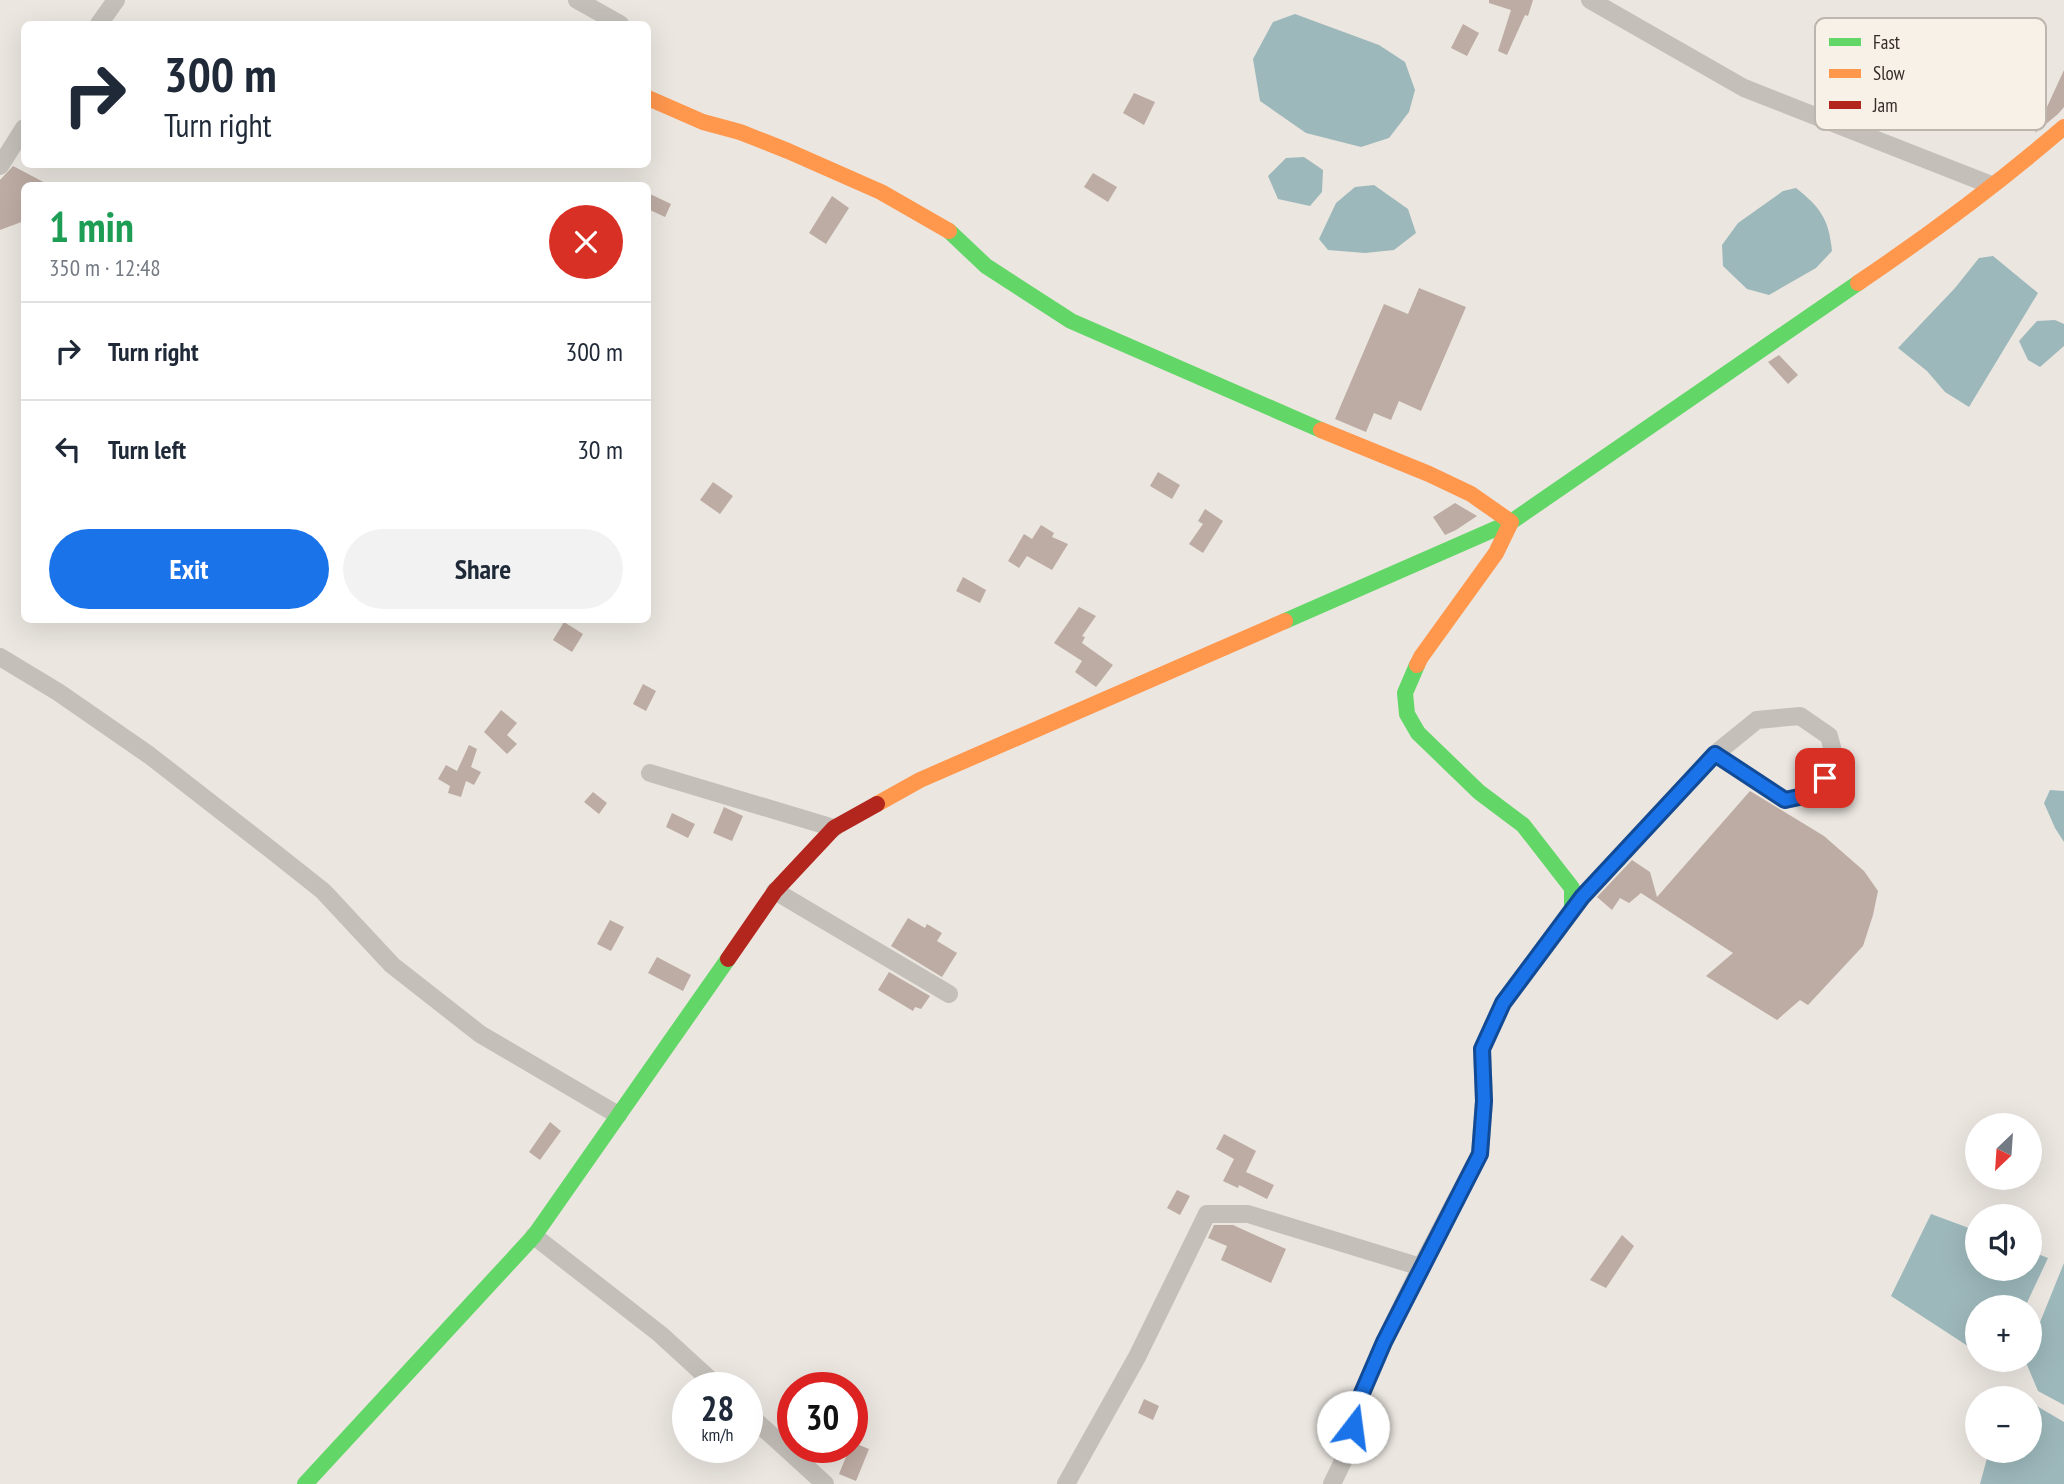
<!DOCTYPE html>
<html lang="en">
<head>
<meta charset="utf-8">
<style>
  :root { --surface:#fff; --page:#f2f2f3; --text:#1f2937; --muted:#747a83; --line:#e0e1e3; --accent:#1a73e8 }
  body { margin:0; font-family:"PT Sans Narrow",sans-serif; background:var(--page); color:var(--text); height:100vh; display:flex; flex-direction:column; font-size:26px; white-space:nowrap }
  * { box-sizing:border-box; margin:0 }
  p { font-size:23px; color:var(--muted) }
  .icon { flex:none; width:38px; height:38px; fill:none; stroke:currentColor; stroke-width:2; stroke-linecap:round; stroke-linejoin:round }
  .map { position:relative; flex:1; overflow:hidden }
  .side { position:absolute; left:21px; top:182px; width:630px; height:441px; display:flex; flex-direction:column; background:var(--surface); border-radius:10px; box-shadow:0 7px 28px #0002 }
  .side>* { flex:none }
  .hud { position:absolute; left:21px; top:21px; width:630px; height:147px; border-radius:10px; box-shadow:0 7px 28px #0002; background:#fff; color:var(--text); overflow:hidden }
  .needle { width:46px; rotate:205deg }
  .tools { position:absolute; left:1965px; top:1113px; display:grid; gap:14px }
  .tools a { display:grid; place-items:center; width:77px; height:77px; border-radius:50%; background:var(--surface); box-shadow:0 7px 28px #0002; font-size:35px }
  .speed { position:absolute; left:672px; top:1372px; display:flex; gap:14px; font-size:35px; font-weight:700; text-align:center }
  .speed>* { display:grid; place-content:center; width:91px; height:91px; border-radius:50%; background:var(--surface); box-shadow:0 7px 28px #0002; line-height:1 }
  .speed small { font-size:18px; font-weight:400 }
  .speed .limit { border:10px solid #d22; background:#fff; color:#111 }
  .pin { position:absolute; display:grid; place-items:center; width:60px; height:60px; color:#fff; margin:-30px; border-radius:14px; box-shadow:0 4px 10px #0006 }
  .me { position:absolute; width:77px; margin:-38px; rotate:15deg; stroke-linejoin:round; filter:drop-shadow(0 0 5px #0008) }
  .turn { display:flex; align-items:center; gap:24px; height:147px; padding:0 28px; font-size:32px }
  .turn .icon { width:91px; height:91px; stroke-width:2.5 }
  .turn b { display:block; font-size:49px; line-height:60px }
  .round { display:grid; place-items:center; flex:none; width:74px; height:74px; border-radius:37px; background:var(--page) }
  .summary { display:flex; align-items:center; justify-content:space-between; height:119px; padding:0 28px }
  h1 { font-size:42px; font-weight:800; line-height:52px; color:#1e9e55 }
  .primary-button { display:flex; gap:14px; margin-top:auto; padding:14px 28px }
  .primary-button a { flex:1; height:80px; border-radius:42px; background:var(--accent); color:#fff; font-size:28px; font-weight:800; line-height:80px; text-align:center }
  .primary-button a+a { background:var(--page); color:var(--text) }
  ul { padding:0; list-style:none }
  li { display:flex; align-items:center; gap:21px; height:98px; padding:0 28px; border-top:2px solid var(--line) }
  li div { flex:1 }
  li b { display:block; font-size:26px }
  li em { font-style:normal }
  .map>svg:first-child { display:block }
  .water { fill:#9db8bb }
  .building { fill:#bdaca3 }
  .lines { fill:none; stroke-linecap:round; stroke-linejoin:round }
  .street { stroke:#c4bfb9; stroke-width:18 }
  .fast { stroke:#63d668; stroke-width:16 }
  .slow { stroke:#ff974d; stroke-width:16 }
  .jam { stroke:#b3261e; stroke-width:16 }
  .route-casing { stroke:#114b97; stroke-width:18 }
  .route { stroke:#1a73e8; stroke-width:12 }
  .key { fill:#f8f1e7; stroke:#bdb6ae; stroke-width:2 }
  .key-label { font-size:19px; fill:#342c28 }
</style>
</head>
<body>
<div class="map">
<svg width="2064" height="1484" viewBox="0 0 2064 1484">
  <rect width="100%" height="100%" fill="#ebe6e0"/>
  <path class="water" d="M1295,14L1379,45L1405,62L1415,90L1409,112L1389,138L1361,147L1306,133L1260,101L1253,59L1273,22Z
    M1304,157L1323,170L1322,192L1310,206L1278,199L1268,176L1286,158Z
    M1374,185L1408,209L1416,233L1394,250L1365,253L1328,250L1319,239L1336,203L1355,187Z
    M1796,188C1820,207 1829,219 1832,251L1816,268L1769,295L1747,289L1723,266L1722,245L1738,223L1783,191Z
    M1993,256L2038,293L1969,407L1945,392L1927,371L1898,348L1955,288L1979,258Z
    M2055,320L2064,324V346L2040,367L2028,360L2019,341L2037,321Z
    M2050,790L2064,791V842L2055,828L2044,803Z
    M1931,1214L1977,1231L1978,1269H2030V1251L2048,1258L2025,1307H1978L1977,1352L1891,1296Z
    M2064,1263V1405L2038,1391L2025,1360H2030V1347Z
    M2030,1402L2064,1422V1484H1980L1989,1451H2030Z"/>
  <path class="building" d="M1489,0H1533L1528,16L1525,15L1507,55L1498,51L1511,10L1489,3Z
    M1463,24L1479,33L1467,56L1451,48Z
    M2064,70V107L2058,114L2035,133Z
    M1134,93L1155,102L1144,125L1123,113Z
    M13,166L51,186H24V221L0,230V180Z
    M1093,173L1117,187L1108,202L1084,187Z
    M648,193L671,204L665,217L648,209Z
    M832,196L849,208L826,244L809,233Z
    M1419,288L1466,307L1421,411L1399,401L1391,420L1374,413L1366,432L1335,419L1384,304L1408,314Z
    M1779,355L1798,375L1788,384L1768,362Z
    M1158,472L1180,485L1172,499L1150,486Z
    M713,482L733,496L720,514L700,500Z
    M1455,503L1477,516L1456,530L1445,535L1433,517Z
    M1205,509L1223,521L1203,553L1189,544L1203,524L1198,521Z
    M1041,525L1054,533L1052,537L1068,544L1052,570L1027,556L1019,568L1008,561L1024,534L1032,539Z
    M963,577L986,590L980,603L956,591Z
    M1079,607L1096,616L1082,636L1085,637L1082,643L1113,665L1096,687L1075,672L1082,661L1054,643Z
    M564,622L583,634L572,652L553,640Z
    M643,684L656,691L646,711L633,704Z
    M501,710L517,723L507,735L517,744L507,754L484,732Z
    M469,745L477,749L471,767L481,772L474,785L466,781L461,797L448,793L450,786L438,779L446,765L457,771Z
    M1750,791L1824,836L1864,871L1878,891L1873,915L1863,946L1808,1005L1800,1000L1777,1020L1706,976L1733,953L1641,893L1629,903L1620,898L1612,910L1597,897L1632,860L1650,872L1657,897Z
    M593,792L607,803L599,814L584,802Z
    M724,807L743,816L732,841L713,833Z
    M672,813L695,824L688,838L666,827Z
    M908,918L925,928L927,924L942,933L937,941L957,953L942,977L891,946Z
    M610,920L624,927L611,951L597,944Z
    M657,957L691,975L683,991L648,973Z
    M889,972L930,996L921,1009L915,1007L913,1011L878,990Z
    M550,1122L561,1131L540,1160L529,1152Z
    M1224,1134L1256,1151L1246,1172L1274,1185L1267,1199L1239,1185L1238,1188L1223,1181L1234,1159L1216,1149Z
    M1177,1190L1190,1196L1180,1215L1167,1208Z
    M1214,1225H1233L1286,1249L1271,1283L1221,1260L1227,1246L1208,1238Z
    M1622,1235L1634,1246L1606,1288L1590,1280Z
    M1144,1399L1159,1406L1153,1420L1138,1413Z
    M852,1442L869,1449L856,1481L839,1474L850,1447H852Z"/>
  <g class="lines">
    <path class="street" d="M577,0L620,24
      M1590,0L1744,88L1991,185
      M99,24L116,0
      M0,166L24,128
      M0,657L58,692L149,755L270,849L323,891L392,965L480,1034L618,1115
      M650,773L834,828
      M775,891L949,994
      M534,1236L660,1334L719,1388
      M747,1413L825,1484
      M1066,1484L1137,1357L1207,1214H1248L1421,1267
      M1332,1484L1344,1459L1362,1393L1384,1342L1421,1267L1480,1154L1484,1101L1482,1049L1503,1003L1582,897L1715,754L1757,720L1800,716L1829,736L1836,762L1813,794L1785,800L1715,754"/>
    <path class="fast" d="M949,231L986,266L1071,321L1321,430
      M1285,621L1511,522L1858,283
      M1417,665L1405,693L1407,714L1418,733L1479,792L1523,825L1572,888V910
      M305,1484L534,1236L728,959"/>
    <path class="slow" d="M648,98L703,122L740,132L788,151L881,192L949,231
      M1858,283C1929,235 1999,183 2064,127
      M1321,430L1429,474L1471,494L1511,522L1496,553L1421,657L1417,665
      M877,804L920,780L1285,621"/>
    <path class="jam" d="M728,959L775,891L834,828L877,804"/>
  </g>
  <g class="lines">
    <defs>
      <path id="route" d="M1353,1427L1362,1393L1384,1342L1480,1154L1484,1101L1482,1049L1503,1003L1582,897L1715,754L1785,800L1813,794L1825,778"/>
    </defs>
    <use href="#route" class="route-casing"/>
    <use href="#route" class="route"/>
  </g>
  <rect x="1815" y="18" width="231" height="112" rx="10" class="key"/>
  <rect x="1829" y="38" width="32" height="8" fill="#63d668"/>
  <rect x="1829" y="69" width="32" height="9" fill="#ff974d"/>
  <rect x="1829" y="101" width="32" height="8" fill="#b3261e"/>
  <g class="key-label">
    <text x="1873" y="49">Fast</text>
    <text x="1873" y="80">Slow</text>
    <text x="1873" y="112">Jam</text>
  </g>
</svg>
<div class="tools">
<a><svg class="needle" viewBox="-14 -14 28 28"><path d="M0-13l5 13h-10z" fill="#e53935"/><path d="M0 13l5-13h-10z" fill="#747a83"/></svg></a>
<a><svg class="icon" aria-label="sound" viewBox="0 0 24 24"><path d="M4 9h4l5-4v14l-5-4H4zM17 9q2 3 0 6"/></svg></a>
<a>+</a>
<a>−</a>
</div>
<div class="speed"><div>28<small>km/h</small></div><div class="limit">30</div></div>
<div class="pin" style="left:1825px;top:778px;background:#d93025"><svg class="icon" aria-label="arrive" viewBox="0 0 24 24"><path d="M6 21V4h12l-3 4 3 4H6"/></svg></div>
<svg class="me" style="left:1353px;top:1427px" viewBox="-20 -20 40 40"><circle r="19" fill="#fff"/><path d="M0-13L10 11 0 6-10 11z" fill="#1a73e8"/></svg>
<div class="hud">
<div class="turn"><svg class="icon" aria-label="right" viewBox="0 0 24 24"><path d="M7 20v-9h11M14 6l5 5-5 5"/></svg><div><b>300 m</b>Turn right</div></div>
</div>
<section class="side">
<div class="summary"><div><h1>1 min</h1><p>350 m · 12:48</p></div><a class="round" style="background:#d93025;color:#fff"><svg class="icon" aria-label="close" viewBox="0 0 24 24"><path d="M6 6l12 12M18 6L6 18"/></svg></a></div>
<ul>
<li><svg class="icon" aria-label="right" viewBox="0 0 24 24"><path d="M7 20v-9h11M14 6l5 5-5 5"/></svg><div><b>Turn right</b></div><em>300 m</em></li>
<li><svg class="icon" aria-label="left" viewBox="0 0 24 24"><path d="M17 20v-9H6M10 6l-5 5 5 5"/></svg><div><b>Turn left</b></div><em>30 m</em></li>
</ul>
<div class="primary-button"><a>Exit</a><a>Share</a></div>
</section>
</div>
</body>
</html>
